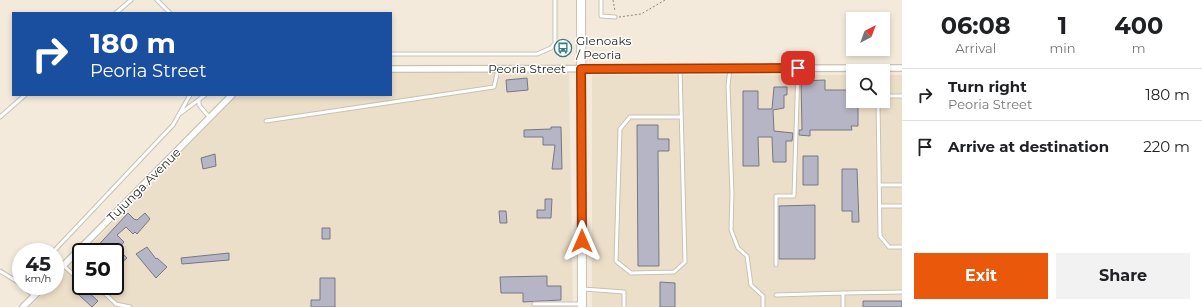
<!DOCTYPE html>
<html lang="en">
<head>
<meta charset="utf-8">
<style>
  :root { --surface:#fff; --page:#f2f2f2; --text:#202124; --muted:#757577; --line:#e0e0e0; --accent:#ea580c }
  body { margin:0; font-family:Montserrat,sans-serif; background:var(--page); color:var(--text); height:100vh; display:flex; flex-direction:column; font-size:15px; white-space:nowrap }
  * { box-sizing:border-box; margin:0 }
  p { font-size:13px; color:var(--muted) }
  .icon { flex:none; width:22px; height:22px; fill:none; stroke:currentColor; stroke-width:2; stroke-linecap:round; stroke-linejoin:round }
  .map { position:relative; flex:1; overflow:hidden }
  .panel { display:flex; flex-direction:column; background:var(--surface); width:300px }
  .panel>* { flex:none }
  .hud { position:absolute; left:12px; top:12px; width:380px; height:84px; border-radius:0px; box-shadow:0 2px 6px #0003; background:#1a4fa0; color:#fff; overflow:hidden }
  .needle { width:26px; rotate:41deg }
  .controls { position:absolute; left:846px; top:12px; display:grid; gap:8px }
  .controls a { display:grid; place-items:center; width:44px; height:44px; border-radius:0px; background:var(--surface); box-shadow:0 2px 6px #0003; font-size:20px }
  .speed { position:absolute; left:12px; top:243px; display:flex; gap:8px; font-size:20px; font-weight:700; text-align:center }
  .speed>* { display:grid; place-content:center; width:52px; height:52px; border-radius:50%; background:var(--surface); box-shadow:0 2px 6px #0003; line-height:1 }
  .speed small { font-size:10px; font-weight:400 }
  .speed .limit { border:2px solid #111; border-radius:6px; background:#fff; color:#111 }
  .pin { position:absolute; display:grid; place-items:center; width:34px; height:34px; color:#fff; margin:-17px; border-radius:8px; box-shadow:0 2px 6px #0006 }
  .me { position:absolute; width:44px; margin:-22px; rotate:0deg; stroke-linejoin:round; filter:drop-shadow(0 0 3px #0008) }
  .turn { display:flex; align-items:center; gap:14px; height:84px; padding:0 12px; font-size:18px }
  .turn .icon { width:52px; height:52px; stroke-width:2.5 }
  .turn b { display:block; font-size:28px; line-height:34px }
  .eta { display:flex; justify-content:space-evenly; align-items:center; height:68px; text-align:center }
  .eta b { font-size:24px; font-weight:700; line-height:28px }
  .button { display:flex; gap:8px; margin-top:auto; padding:8px 12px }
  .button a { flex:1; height:46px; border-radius:0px; background:var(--accent); color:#fff; font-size:16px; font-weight:700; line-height:46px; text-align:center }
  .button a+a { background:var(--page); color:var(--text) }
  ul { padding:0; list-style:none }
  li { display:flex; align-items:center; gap:12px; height:52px; padding:0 12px; border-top:1px solid var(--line) }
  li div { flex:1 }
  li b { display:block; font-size:15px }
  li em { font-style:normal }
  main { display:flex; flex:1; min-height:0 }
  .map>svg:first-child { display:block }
  .built { fill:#ecdfca }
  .building { fill:#b5b5c5; stroke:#767685 }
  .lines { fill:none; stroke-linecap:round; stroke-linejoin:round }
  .lane-casing { stroke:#c9c1b2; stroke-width:5 }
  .street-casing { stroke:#c9c1b2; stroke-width:8 }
  .secondary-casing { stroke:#c9c1b2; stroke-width:10 }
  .path { stroke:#8e887e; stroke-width:1; stroke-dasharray:2 2; stroke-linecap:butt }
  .lane { stroke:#fff; stroke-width:3 }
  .street { stroke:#fff; stroke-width:5.5 }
  .secondary { stroke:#fff; stroke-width:8 }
  .route-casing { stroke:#983908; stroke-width:10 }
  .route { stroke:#ea580c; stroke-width:7 }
  .labels { text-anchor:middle; stroke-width:3; stroke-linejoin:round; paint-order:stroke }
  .poi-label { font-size:12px; fill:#27241f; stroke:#fff; text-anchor:start }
  .street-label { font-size:12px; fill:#27241f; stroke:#fff }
</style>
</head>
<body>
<main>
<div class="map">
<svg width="902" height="307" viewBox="0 0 902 307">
  <rect width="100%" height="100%" fill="#f3eadb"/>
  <path class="built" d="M391,73H569L573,307H30L51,286H55V282L81,255V286H115V252H84L237,95H391Z
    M592,75H853V101H883V75H902V307H592Z"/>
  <path class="building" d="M527,78L528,90L507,92L506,80Z
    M825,80V90H853V101H858V126H851L852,130H810V136L799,135V130H802L801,81Z
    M774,87H787V95H784V108L773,110L774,131L793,133L792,141H786V162H773L772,137H758L759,166H743V91H758V109H772Z
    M637,125H658V139H669V151H658L659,266H638Z
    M551,127H561L562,169H552L555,145H543V137H524V130L551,129Z
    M215,154L216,166L203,169L201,158Z
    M803,156H818V185H803Z
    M842,169H857L859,222H852V211H842Z
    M545,199H552L551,218H537V210H545Z
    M815,205V259H779V206Z
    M499,211H506L507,223H500Z
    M128,213L134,219L137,220L145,213L150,219L137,234L135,232L133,234L126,227L117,235L124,242L118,249L127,258L115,269V252H92Z
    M322,228H330V239H322Z
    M147,247L156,259L157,258L167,267L156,278L136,254Z
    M229,253V260L182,264L181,258Z
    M547,276V286H561V300L523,302V293H501L500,277Z
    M320,278H335V307H311V300H320Z
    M660,282L675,283V307H660Z
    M85,289L98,301L92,307L79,295Z
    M863,301H902V307H863Z"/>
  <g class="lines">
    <defs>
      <path id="lane" d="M157,0L170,13
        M601,0V16L615,17
        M116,13L131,0
        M391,54H537L551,48L555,43V0
        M680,68L685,262L674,272L631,273L616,261L620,129L630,117H681
        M730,68L728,86L732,194L731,230L738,248L747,256L751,285L763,296V307
        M883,96H902
        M199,100V105L210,118
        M878,101L880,236L889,247H902
        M181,113L205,95
        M0,117L25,95
        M266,121L494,87L498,69
        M879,185H902
        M880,206H902
        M53,252L173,125L190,95
        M776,265V196H794L798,68
        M64,266L77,278H81
        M0,271L21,284
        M23,286L34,296
        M97,286L116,304L130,307
        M583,289L624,292V307
        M776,295L843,293
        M534,304H582
        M843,307V293L902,292"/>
      <path id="street" d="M391,69L902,68
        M55,274L232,95
        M23,307L44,286"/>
      <path id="secondary" d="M581,0L582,307"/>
    </defs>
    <use href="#lane" class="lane-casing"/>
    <use href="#street" class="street-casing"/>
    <use href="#secondary" class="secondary-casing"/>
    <path class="path" d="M613,0L615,11
      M619,17L641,14L665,0"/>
    <use href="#lane" class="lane"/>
    <use href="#street" class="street"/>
    <use href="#secondary" class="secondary"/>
  </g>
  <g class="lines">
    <defs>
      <path id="route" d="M582,241L581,69L798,68"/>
    </defs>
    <use href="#route" class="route-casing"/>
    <use href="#route" class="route"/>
  </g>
  <defs>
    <symbol id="bus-ring" viewBox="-11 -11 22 22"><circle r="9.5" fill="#fff" stroke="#337c81" stroke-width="1.5"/><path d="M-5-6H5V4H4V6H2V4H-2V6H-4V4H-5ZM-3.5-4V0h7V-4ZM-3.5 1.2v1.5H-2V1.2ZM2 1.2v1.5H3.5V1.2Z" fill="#337c81"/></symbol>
  </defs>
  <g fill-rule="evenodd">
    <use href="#bus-ring" x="553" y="38" width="20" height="20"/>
  </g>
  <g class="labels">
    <g class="poi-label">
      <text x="576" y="45">Glenoaks<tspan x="576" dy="14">/ Peoria</tspan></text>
    </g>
    <g class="street-label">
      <text x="527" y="73">Peoria Street</text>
      <text transform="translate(144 185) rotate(-45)" y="4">Tujunga Avenue</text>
    </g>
  </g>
</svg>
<div class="controls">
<a><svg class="needle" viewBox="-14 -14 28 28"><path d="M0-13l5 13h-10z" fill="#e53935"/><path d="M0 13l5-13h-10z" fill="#757577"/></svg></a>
<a><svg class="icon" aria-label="search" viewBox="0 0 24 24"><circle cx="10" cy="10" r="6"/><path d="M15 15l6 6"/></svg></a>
</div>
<div class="speed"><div>45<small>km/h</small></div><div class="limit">50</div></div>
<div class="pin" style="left:798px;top:68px;background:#d93025"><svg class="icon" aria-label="arrive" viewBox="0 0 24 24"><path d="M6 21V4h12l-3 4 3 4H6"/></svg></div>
<svg class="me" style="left:582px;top:241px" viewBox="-20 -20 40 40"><path d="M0-17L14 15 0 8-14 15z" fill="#ea580c" stroke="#fff" stroke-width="4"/></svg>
<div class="hud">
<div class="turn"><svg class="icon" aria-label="right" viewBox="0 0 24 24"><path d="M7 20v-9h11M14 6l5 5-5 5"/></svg><div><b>180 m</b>Peoria Street</div></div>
</div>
</div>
<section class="panel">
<div class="eta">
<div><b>06:08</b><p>Arrival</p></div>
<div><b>1</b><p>min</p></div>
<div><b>400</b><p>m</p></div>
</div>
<ul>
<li><svg class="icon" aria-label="right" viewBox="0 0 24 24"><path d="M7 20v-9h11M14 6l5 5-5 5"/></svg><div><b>Turn right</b><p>Peoria Street</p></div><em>180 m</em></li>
<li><svg class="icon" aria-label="arrive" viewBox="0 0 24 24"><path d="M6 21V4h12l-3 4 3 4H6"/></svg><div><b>Arrive at destination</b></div><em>220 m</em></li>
</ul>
<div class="button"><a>Exit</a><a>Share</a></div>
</section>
</main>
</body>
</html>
